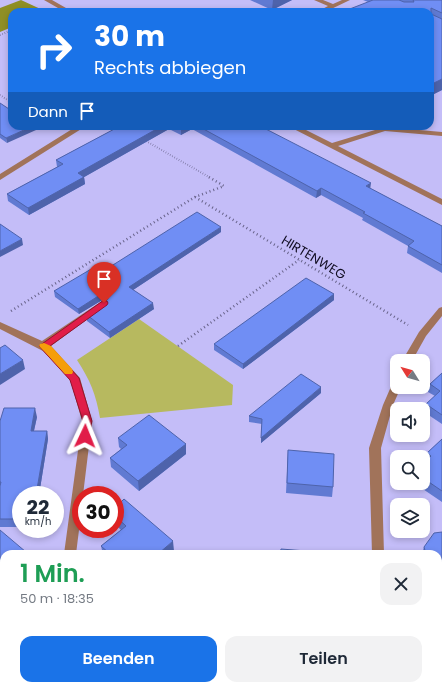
<!DOCTYPE html>
<html lang="de">
<head>
<meta charset="utf-8">
<style>
  :root { --surface:#fff; --page:#f2f2f3; --text:#1f2937; --muted:#747a83; --accent:#1a73e8 }
  body { margin:0; font-family:Poppins,sans-serif; background:var(--page); color:var(--text); height:100vh; display:flex; flex-direction:column; font-size:15px; white-space:nowrap }
  * { box-sizing:border-box; margin:0 }
  p { font-size:13px; color:var(--muted) }
  .icon { flex:none; width:22px; height:22px; fill:none; stroke:currentColor; stroke-width:2; stroke-linecap:round; stroke-linejoin:round }
  .map { position:relative; flex:1; overflow:hidden }
  .drawer { position:absolute; left:0px; top:550px; width:442px; height:140px; display:flex; flex-direction:column; background:var(--surface); border-radius:12px 12px 0 0; box-shadow:0 2px 6px #0003 }
  .drawer>* { flex:none }
  .banner { position:absolute; left:8px; top:8px; width:426px; height:122px; border-radius:12px; box-shadow:0 2px 6px #0003; background:#1a73e8; color:#fff; overflow:hidden }
  .needle { width:26px; rotate:307deg }
  .controls { position:absolute; left:390px; top:354px; display:grid; gap:8px }
  .controls a { display:grid; place-items:center; width:40px; height:40px; border-radius:8px; background:var(--surface); box-shadow:0 2px 6px #0003; font-size:20px }
  .speed { position:absolute; left:12px; top:486px; display:flex; gap:8px; font-size:20px; font-weight:700; text-align:center }
  .speed>* { display:grid; place-content:center; width:52px; height:52px; border-radius:50%; background:var(--surface); box-shadow:0 2px 6px #0003; line-height:1 }
  .speed small { font-size:10px; font-weight:400 }
  .speed .limit { border:6px solid #d22; background:#fff; color:#111 }
  .pin { position:absolute; display:grid; place-items:center; width:34px; height:34px; color:#fff; margin:-41px -17px; border-radius:50% 50% 50% 0; rotate:-45deg; box-shadow:0 0 4px #0007 }
  .pin .icon { rotate:45deg }
  .me { position:absolute; width:44px; margin:-22px; rotate:2deg; stroke-linejoin:round; filter:drop-shadow(0 0 3px #0008) }
  .turn { display:flex; align-items:center; gap:14px; height:84px; padding:0 20px; font-size:18px }
  .turn .icon { width:52px; height:52px; stroke-width:2.5 }
  .turn b { display:block; font-size:28px; line-height:34px }
  .then { display:flex; align-items:center; height:38px; padding:0 20px; background:#0003; gap:8px; font-size:15px }
  .round { display:grid; place-items:center; flex:none; width:42px; height:42px; border-radius:12px; background:var(--page) }
  .summary { display:flex; align-items:center; justify-content:space-between; height:68px; padding:0 20px }
  h1 { font-size:24px; font-weight:600; line-height:30px; color:#1e9e55 }
  .action { display:flex; gap:8px; margin-top:auto; padding:8px 20px }
  .action a { flex:1; height:46px; border-radius:12px; background:var(--accent); color:#fff; font-size:16px; font-weight:600; line-height:46px; text-align:center }
  .action a+a { background:var(--page); color:var(--text) }
  .map>svg:first-child { display:block }
  .green { fill:#b7b95f }
  .forest { fill:#8f8f25 }
  .lines { fill:none; stroke-linecap:round; stroke-linejoin:round }
  .path-far1 { stroke:#68638a; stroke-width:2; stroke-dasharray:0.5 2; stroke-linecap:butt }
  .path { stroke:#68638a; stroke-width:2.5; stroke-dasharray:1 3; stroke-linecap:butt }
  .minor { fill:#a1735a; fill-rule:evenodd }
  .wall { fill:#607ad2 }
  .shaded-wall { fill:#4e63ab }
  .building { fill:#708ef4; stroke:#4e63ab }
  .route { fill:#e11d48; stroke:#92132f }
  .slow { fill:#f59e0b }
  .labels { text-anchor:middle; stroke-width:3.5; stroke-linejoin:round; paint-order:stroke }
  .street-label { font-size:13px; fill:#110d22; stroke:#c4bdf8 }
</style>
</head>
<body>
<div class="map">
<svg width="442" height="690" viewBox="0 0 442 690">
  <rect width="100%" height="100%" fill="#c4bdf8"/>
  <path class="green" d="M139,319L233,385L232,405L100,418C96,394 90,380 77,360Z"/>
  <path class="forest" d="M21,0L47,12H12V27L0,32V8Z"/>
  <g class="lines">
    <path class="path-far1" d="M0,35L12,30
      M0,95L12,103
      M144,140L209,177"/>
    <path class="path" d="M195,197L408,325
      M11,311L195,197L224,186L207,176
      M178,346L299,260"/>
    <path class="minor" d="M44,0H52L73,12H65Z
      M314,0H323L333,4L342,0H350L325,12H317L328,6Z
      M77,126H86L0,180V174Z
      M288,126H298L332,143L385,127L442,132V136L385,131L338,146L442,199V205Z
      M102,301L107,304L105,306L51,346L80,378L92,421L83,495H81V514L76,554H64L82,421L70,379L43,351L0,329V322L42,341Z
      M442,307V316L426,336L412,361H402L419,332L439,308Z
      M397,381V387H401L393,405L381,448L384,554H372L369,448L383,405L393,382Z
      M45,686H59L58,690H44Z
      M375,686H389V690H375Z"/>
  </g>
  <path class="wall" d="M250,0H292L272,10Z
    M363,0H442V90L430,96V12L368,2Z
    M0,103L7,143L0,138Z
    M120,126H251L442,226V273L407,253L408,246L362,220L363,218L321,195L316,198L192,129L181,135L169,129L84,177L85,184L29,215L8,201L7,194L57,167L56,160Z
    M221,232L133,290L154,309L110,338L87,321V315L106,300L104,299L79,314L55,297L54,291L105,270Z
    M334,294V300L243,369L214,350V344Z
    M442,373V424L424,412L426,404L435,396L428,392L430,384Z
    M321,393L261,443L262,424L249,422V416Z
    M37,417L34,431H47L48,439L39,495H21V527H0V421Z
    M118,438L186,444V454L139,491L111,467L110,458L121,449L119,447Z
    M442,439V502L414,483H423V463L425,461L427,453Z
    M288,450L333,487L332,497L286,493Z
    M115,508L174,551L171,554H103L101,546L121,530L115,524Z
    M442,532V636L438,634V554H422L424,547Z
    M0,585H4V620H0Z
    M101,686H140L136,690H105Z"/>
  <path class="shaded-wall" d="M273,0H292L272,10Z
    M442,79V90L430,96V85Z
    M33,126H45L7,143L6,138Z
    M162,126H169V129L79,180L78,173Z
    M185,126H192V129L181,135V129Z
    M84,177L85,184L29,215L28,208Z
    M371,183L370,190L366,186Z
    M321,188V195L316,198L317,191Z
    M221,227V232L130,292L129,287Z
    M22,239L23,245L0,257V251Z
    M103,293L104,299L79,314L78,309Z
    M334,294V300L243,369V364Z
    M153,303L154,309L110,338L109,332Z
    M23,360L25,369L0,385V374Z
    M321,387V393L261,443V438Z
    M35,408L37,417L32,439L31,431Z
    M47,431L48,439L39,495H36Z
    M186,444V454L139,491L138,481Z
    M173,541L174,551L171,554H158Z
    M4,571V581L0,584V574Z
    M4,656V668L0,672V660Z
    M129,686H140L136,690H125Z"/>
  <path class="building" d="M373,0H399L404,2H414L413,0H442V13L431,8V14L442,19V79L430,85V12H342Z
    M0,103L12,111V126H33L6,138L0,134Z
    M120,126H162L78,173L84,177L28,208L7,194L63,164L56,160Z
    M176,126H185L181,129Z
    M198,126H251L258,129L262,127L371,183L366,186L442,226V265L408,246L414,241L363,213L365,212L321,188L317,191Z
    M197,212L221,227L129,287L153,303L109,332L87,315L108,299V296L103,293L78,309L54,291L98,265L105,270Z
    M0,224L22,239L0,251Z
    M306,278L334,294L243,364L214,344Z
    M5,345L23,360L0,374V348Z
    M442,373V415L426,404L440,391L430,384Z
    M301,374L321,387L261,438L262,419L249,416Z
    M4,408H35L31,431H47L36,495H21V519H0V486L1,482H0V421Z
    M149,415L186,444L138,481L110,458L127,445L118,438Z
    M442,439V491L423,478V463L431,456L427,453Z
    M288,450L334,454L333,487L287,483Z
    M124,499L173,541L158,554H157L154,552L152,554H110L101,546L126,526L115,516V508Z
    M0,530L26,552L24,554H4V571L0,574Z
    M442,532V577L438,574V554H426L424,547L434,533Z
    M281,549L332,553V554H280Z
    M442,578V626L438,623V583Z
    M0,585H4V615H0Z
    M0,645L4,649V656L0,660Z
    M442,683V690H437Z
    M108,686H129L125,690H112Z
    M262,686H328V690H261Z"/>
  <path class="route" d="M104,300L107,301L108,303L107,305L50,346L79,378L92,421L89,438H82L80,436L83,421L70,380L39,346Z"/>
  <path class="slow" d="M44,343L51,346L72,369L73,372L72,374H65L44,351L39,346L40,344Z"/>
  <g class="labels">
    <g class="street-label">
      <text transform="translate(314 257) rotate(31)" y="5">HIRTENWEG</text>
    </g>
  </g>
</svg>
<div class="controls">
<a><svg class="needle" viewBox="-14 -14 28 28"><path d="M0-13l5 13h-10z" fill="#e53935"/><path d="M0 13l5-13h-10z" fill="#747a83"/></svg></a>
<a><svg class="icon" aria-label="sound" viewBox="0 0 24 24"><path d="M4 9h4l5-4v14l-5-4H4zM17 9q2 3 0 6"/></svg></a>
<a><svg class="icon" aria-label="search" viewBox="0 0 24 24"><circle cx="10" cy="10" r="6"/><path d="M15 15l6 6"/></svg></a>
<a><svg class="icon" aria-label="layers" viewBox="0 0 24 24"><path d="M12 4l9 5-9 5-9-5zM3 14l9 5 9-5"/></svg></a>
</div>
<div class="speed"><div>22<small>km/h</small></div><div class="limit">30</div></div>
<div class="pin" style="left:104px;top:303px;background:#d93025"><svg class="icon" aria-label="arrive" viewBox="0 0 24 24"><path d="M6 21V4h12l-3 4 3 4H6"/></svg></div>
<svg class="me" style="left:85px;top:436px" viewBox="-20 -20 40 40"><path d="M0-17L14 15 0 8-14 15z" fill="#e11d48" stroke="#fff" stroke-width="4"/></svg>
<div class="banner">
<div class="turn"><svg class="icon" aria-label="right" viewBox="0 0 24 24"><path d="M7 20v-9h11M14 6l5 5-5 5"/></svg><div><b>30 m</b>Rechts abbiegen</div></div>
<div class="then">Dann<svg class="icon" aria-label="arrive" viewBox="0 0 24 24"><path d="M6 21V4h12l-3 4 3 4H6"/></svg></div>
</div>
<section class="drawer">
<div class="summary"><div><h1>1 Min.</h1><p>50 m · 18:35</p></div><a class="round"><svg class="icon" aria-label="close" viewBox="0 0 24 24"><path d="M6 6l12 12M18 6L6 18"/></svg></a></div>
<div class="action"><a>Beenden</a><a>Teilen</a></div>
</section>
</div>
</body>
</html>
